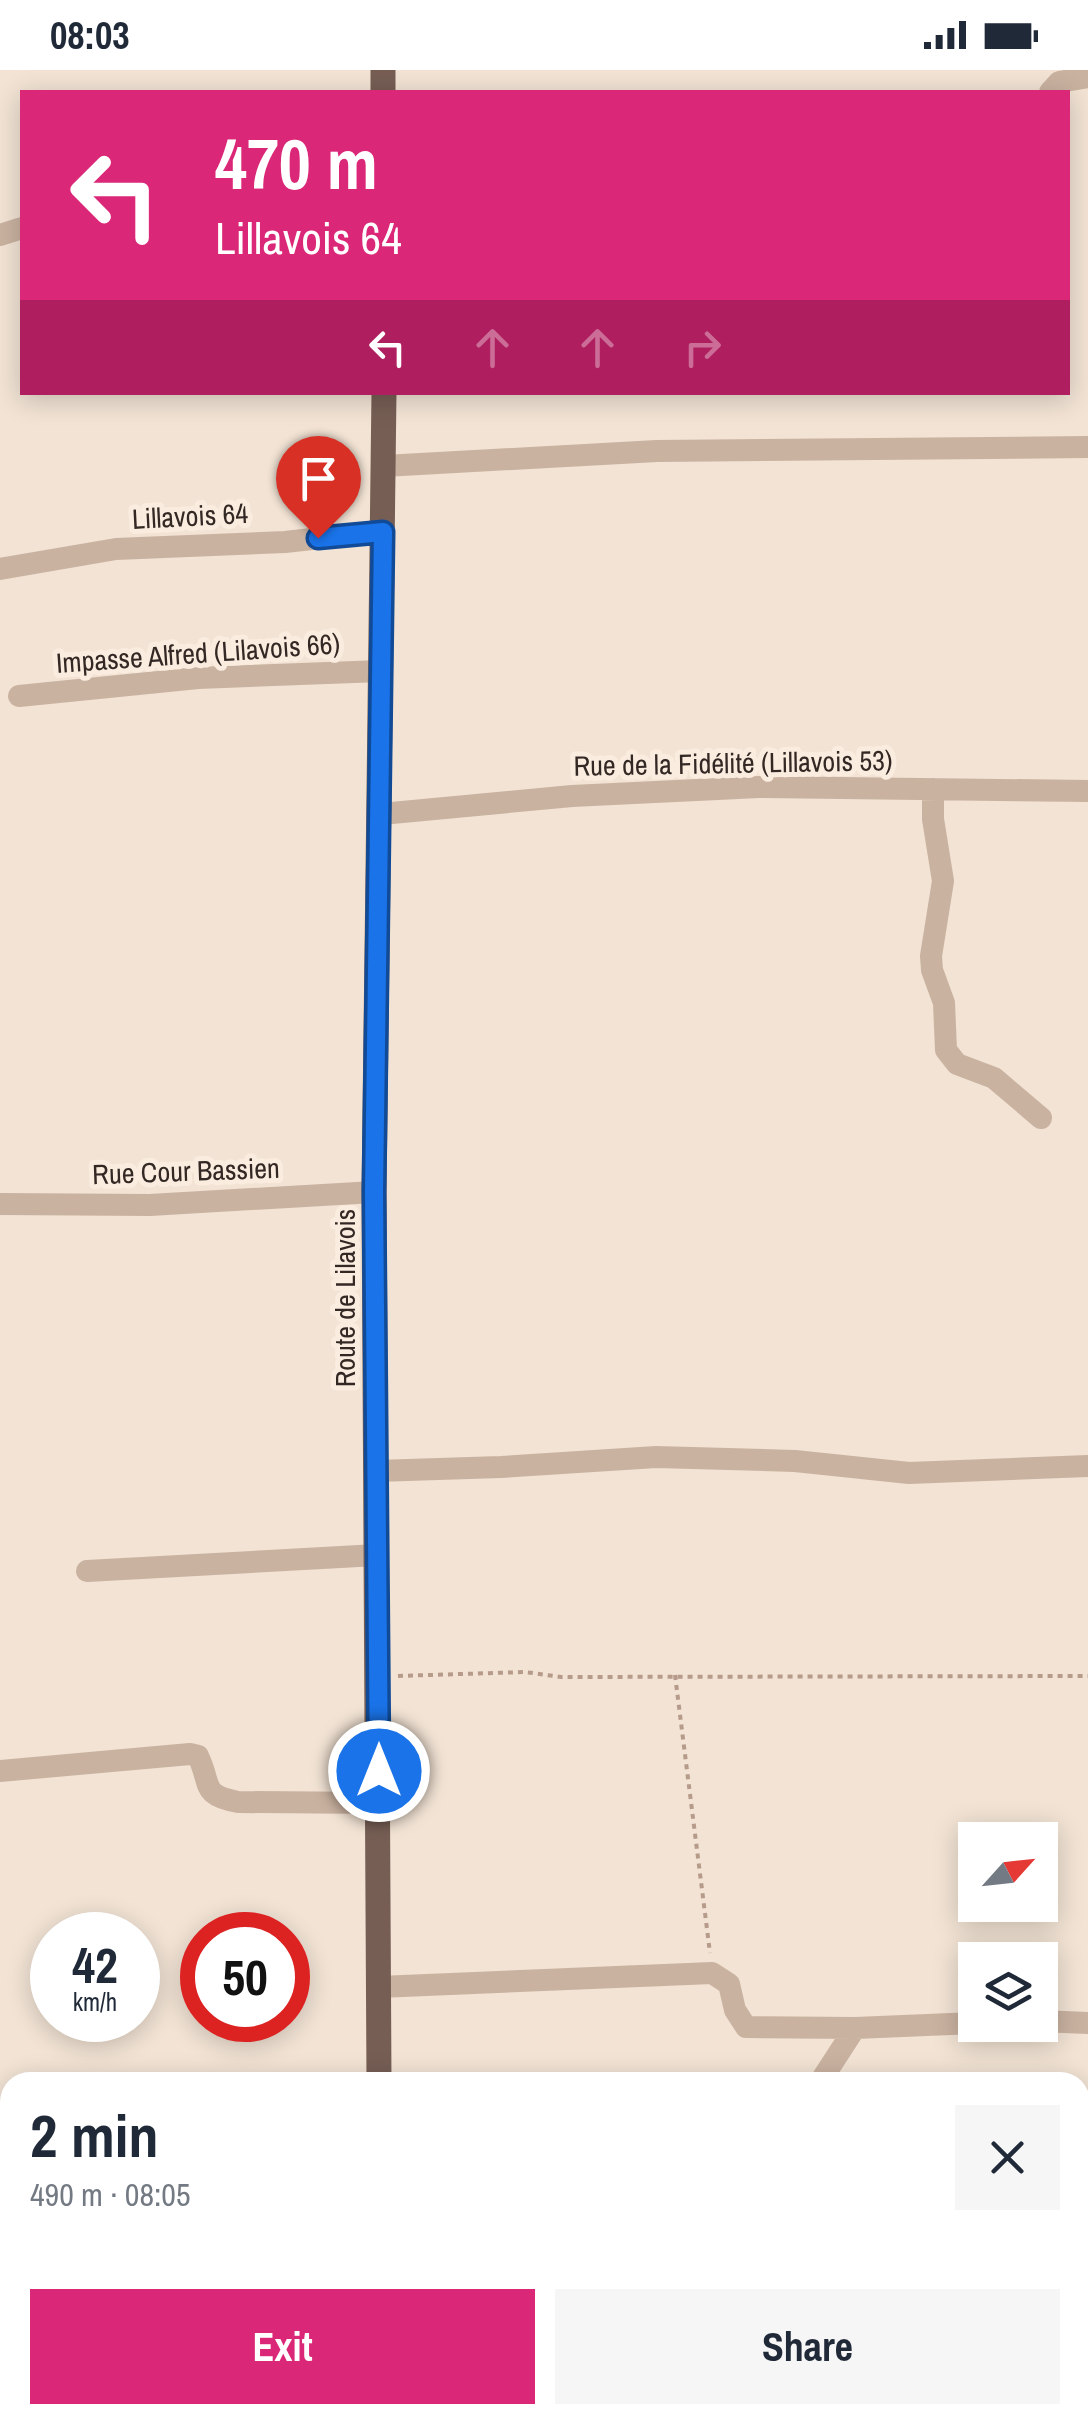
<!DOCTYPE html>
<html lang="en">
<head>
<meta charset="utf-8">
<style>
  :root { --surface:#fff; --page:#f6f6f7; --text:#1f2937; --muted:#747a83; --accent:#db2777 }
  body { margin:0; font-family:"Archivo Narrow",sans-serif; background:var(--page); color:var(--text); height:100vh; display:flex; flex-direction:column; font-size:38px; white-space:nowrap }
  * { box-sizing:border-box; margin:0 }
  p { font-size:32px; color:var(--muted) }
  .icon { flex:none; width:55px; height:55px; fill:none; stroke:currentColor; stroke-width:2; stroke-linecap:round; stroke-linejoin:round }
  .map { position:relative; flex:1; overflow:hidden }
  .sheet { position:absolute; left:0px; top:2002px; width:1090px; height:352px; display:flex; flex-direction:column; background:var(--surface); border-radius:30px 30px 0 0; box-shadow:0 5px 25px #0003 }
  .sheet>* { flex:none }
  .banner { position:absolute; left:20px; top:20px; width:1050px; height:305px; border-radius:0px; box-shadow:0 5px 25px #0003; background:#db2777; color:#fff; overflow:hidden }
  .needle { width:65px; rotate:63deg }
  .buttons { position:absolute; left:958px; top:1752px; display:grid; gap:20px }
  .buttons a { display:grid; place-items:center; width:100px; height:100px; border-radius:0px; background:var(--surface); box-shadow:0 5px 25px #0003; font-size:50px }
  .speed { position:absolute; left:30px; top:1842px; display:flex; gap:20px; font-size:50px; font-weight:700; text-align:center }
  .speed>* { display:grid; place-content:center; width:130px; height:130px; border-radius:50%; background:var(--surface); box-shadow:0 5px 25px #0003; line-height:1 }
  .speed small { font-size:25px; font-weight:400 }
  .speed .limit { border:15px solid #d22; background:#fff; color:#111 }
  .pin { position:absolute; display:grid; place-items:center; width:85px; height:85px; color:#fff; margin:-102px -42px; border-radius:50% 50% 50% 0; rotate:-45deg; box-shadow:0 0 10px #0007 }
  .pin .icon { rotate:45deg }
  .me { position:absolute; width:110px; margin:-55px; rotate:0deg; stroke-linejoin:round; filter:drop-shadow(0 0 8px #0008) }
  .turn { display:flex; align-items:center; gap:35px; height:210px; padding:0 30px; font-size:45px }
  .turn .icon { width:130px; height:130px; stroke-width:2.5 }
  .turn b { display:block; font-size:70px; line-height:85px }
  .lanes { display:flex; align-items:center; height:95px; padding:0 30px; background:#0003; justify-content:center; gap:50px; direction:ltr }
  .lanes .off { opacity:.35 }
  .round { display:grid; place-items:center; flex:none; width:105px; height:105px; border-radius:0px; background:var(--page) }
  .summary { display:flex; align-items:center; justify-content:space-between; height:170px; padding:0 30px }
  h1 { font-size:60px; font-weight:700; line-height:75px }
  .cta { display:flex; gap:20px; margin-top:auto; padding:20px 30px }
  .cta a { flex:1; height:115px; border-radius:0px; background:var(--accent); color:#fff; font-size:40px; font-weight:700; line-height:115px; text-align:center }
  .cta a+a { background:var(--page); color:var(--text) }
  .status { display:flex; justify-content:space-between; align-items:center; height:70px; padding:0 50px; background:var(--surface); direction:ltr }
  .status svg { height:28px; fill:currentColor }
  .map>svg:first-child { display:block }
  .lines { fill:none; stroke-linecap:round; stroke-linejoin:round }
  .path { stroke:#b69b8a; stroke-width:4; stroke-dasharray:5 5; stroke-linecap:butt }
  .minor { stroke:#cab2a0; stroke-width:22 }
  .major { stroke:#765e54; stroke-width:25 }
  .route-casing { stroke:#114b97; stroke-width:25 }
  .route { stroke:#1a73e8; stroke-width:18 }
  .labels { text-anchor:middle; stroke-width:10; stroke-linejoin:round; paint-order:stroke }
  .street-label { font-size:28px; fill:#332824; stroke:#faede0 }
</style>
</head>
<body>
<div class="status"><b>08:03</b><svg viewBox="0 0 49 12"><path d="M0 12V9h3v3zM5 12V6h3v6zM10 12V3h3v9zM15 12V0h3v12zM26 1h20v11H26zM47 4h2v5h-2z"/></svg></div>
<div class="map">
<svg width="1088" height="2354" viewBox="0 0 1088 2354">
  <rect width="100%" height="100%" fill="#f2e3d4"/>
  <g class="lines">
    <path class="path" d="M675,1605L710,1883
      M398,1606L525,1602L561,1607L1088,1606
      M52,2354L53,2345
      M727,2354V2345"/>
    <path class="minor" d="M1050,22L1059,12L1088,7
      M0,165L22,158
      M384,396L657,381L1088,377
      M0,499L116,479L285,472L383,461
      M19,626L198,608L381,601
      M933,719V749L943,811L931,886L932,900L944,933L946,980L957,994L994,1008L1041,1048
      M381,744L572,726L759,717L1088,721
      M0,1134L150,1135L374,1122
      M376,1401L501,1397L656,1387L795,1391L909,1403L1088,1396
      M87,1501L377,1485
      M0,1701L190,1684L198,1686C212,1715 200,1725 238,1732L379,1733
      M379,1917L712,1903L729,1914L735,1940L746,1957L855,1958L975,1953
      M1040,1951L1088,1953
      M820,2012L855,1958
      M0,2228H10
      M1080,2300H1088
      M862,2354V2345
      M948,2354V2345"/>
    <path class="major" d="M383,0V22
      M379,2012L374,1122L384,322
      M379,2354V2345"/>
  </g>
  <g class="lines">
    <defs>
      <path id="route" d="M318,468L383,462L374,1122L379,1701"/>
    </defs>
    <use href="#route" class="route-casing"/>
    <use href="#route" class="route"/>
  </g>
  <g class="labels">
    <g class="street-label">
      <text transform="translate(190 446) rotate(-3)" y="10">Lillavois 64</text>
      <text transform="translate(198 583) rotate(-4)" y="10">Impasse Alfred (Lilavois 66)</text>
      <text transform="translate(733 693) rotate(-1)" y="10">Rue de la Fidélité (Lillavois 53)</text>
      <text transform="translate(186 1101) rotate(-2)" y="10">Rue Cour Bassien</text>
      <text transform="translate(345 1228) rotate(-90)" y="10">Route de Lilavois</text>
    </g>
  </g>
</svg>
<div class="buttons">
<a><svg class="needle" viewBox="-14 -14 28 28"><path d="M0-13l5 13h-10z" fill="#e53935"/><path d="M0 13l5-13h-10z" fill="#747a83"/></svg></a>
<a><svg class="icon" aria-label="layers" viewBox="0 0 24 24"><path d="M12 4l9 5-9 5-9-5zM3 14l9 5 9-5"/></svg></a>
</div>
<div class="speed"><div>42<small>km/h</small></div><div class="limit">50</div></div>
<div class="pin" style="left:318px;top:468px;background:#d93025"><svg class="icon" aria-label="arrive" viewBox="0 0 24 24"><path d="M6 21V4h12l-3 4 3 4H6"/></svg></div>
<svg class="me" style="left:379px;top:1701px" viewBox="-20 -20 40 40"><circle r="17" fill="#1a73e8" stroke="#fff" stroke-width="3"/><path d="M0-11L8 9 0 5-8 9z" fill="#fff"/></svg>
<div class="banner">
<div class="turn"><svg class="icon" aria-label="left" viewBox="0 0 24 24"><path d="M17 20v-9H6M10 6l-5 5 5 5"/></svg><div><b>470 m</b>Lillavois 64</div></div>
<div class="lanes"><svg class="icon" aria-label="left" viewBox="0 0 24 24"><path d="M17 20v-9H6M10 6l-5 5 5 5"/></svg><svg class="icon off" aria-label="ahead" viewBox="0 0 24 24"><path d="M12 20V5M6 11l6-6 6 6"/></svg><svg class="icon off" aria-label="ahead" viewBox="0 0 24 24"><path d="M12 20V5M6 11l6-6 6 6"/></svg><svg class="icon off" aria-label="right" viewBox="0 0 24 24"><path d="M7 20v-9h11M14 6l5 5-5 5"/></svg></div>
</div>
<section class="sheet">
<div class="summary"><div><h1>2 min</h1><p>490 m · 08:05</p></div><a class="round"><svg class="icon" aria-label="close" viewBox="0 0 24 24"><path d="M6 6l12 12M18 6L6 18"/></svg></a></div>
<div class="cta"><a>Exit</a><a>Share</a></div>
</section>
</div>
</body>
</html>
